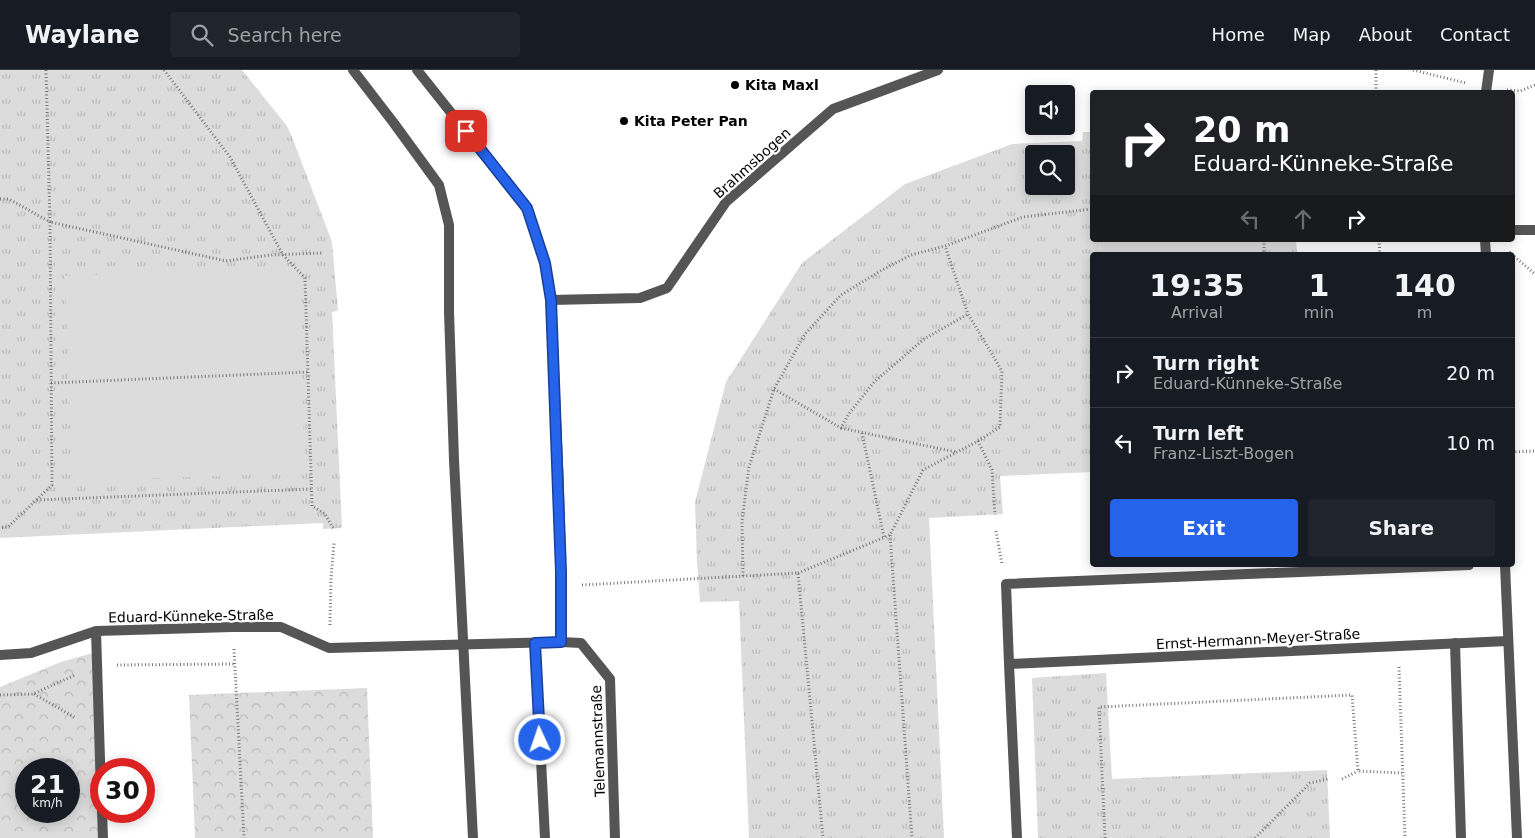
<!DOCTYPE html>
<html lang="en">
<head>
<meta charset="utf-8">
<style>
  :root { --surface:#171b24; --page:#20242c; --text:#f1f3f6; --muted:#9ea1a6; --line:#363941; --accent:#2563eb }
  body { margin:0; font-family:"DejaVu Sans",sans-serif; background:var(--page); color:var(--text); height:100vh; display:flex; flex-direction:column; font-size:19px; white-space:nowrap }
  * { box-sizing:border-box; margin:0 }
  p { font-size:16px; color:var(--muted) }
  .icon { flex:none; width:28px; height:28px; fill:none; stroke:currentColor; stroke-width:2; stroke-linecap:round; stroke-linejoin:round }
  .map { position:relative; flex:1; overflow:hidden }
  .panel { position:absolute; left:1090px; top:182px; width:425px; height:315px; display:flex; flex-direction:column; background:var(--surface); border-radius:5px; box-shadow:0 2px 12px #0003 }
  .panel>* { flex:none }
  .guide { position:absolute; left:1090px; top:20px; width:425px; height:152px; border-radius:5px; box-shadow:0 2px 12px #0003; background:#202124; color:#fff; overflow:hidden }
  .fabs { position:absolute; left:1025px; top:15px; display:grid; gap:10px }
  .fabs a { display:grid; place-items:center; width:50px; height:50px; border-radius:5px; background:var(--surface); box-shadow:0 2px 12px #0003; font-size:25px }
  .speed { position:absolute; left:15px; top:688px; display:flex; gap:10px; font-size:25px; font-weight:700; text-align:center }
  .speed>* { display:grid; place-content:center; width:65px; height:65px; border-radius:50%; background:var(--surface); box-shadow:0 2px 12px #0003; line-height:1 }
  .speed small { font-size:12px; font-weight:400 }
  .speed .limit { border:8px solid #d22; background:#fff; color:#111 }
  .pin { position:absolute; display:grid; place-items:center; width:42px; height:42px; color:#fff; margin:-21px; border-radius:10px; box-shadow:0 2px 8px #0006 }
  .me { position:absolute; width:55px; margin:-28px; rotate:357deg; stroke-linejoin:round; filter:drop-shadow(0 0 4px #0008) }
  .turn { display:flex; align-items:center; gap:18px; height:105px; padding:0 20px; font-size:22px }
  .turn .icon { width:65px; height:65px; stroke-width:2.5 }
  .turn b { display:block; font-size:35px; line-height:42px }
  .lanes { display:flex; align-items:center; height:48px; padding:0 20px; background:#0003; justify-content:center; gap:25px; direction:ltr }
  .lanes .off { opacity:.35 }
  .eta { display:flex; justify-content:space-evenly; align-items:center; height:85px; text-align:center }
  .eta b { font-size:30px; font-weight:700; line-height:35px }
  .button { display:flex; gap:10px; margin-top:auto; padding:10px 20px }
  .button a { flex:1; height:58px; border-radius:5px; background:var(--accent); color:#fff; font-size:20px; font-weight:700; line-height:58px; text-align:center }
  .button a+a { background:var(--page); color:var(--text) }
  ul { padding:0; list-style:none }
  li { display:flex; align-items:center; gap:15px; height:70px; padding:0 20px; border-top:1px solid var(--line) }
  li div { flex:1 }
  li b { display:block; font-size:19px }
  li em { font-style:normal }
  header { display:flex; align-items:center; gap:30px; box-sizing:border-box; height:70px; padding:0 25px; background:var(--surface); border-bottom:1px solid var(--line) }
  header strong { font-size:24px }
  nav { display:flex; gap:28px; margin-inline-start:auto; font-size:18px }
  .search { width:350px; height:45px; background:var(--page); display:flex; align-items:center; gap:12px; box-sizing:border-box; padding:0 18px; border-radius:5px; color:var(--muted); font-size:19px }
  .map>svg:first-child { display:block }
  .grass { fill:url(#grass-tufts); fill-rule:evenodd }
  .park { fill:url(#park-crowns); fill-rule:evenodd }
  .garden { fill:#dcdcdc }
  .lines { fill:none; stroke-linecap:round; stroke-linejoin:round }
  .path { stroke:#777; stroke-width:3; stroke-dasharray:1 2.5; stroke-linecap:butt }
  .lane { stroke:#555; stroke-width:10 }
  .street { stroke:#555; stroke-width:10 }
  .route-casing { stroke:#184099; stroke-width:12 }
  .route { stroke:#2563eb; stroke-width:9 }
  .poi-dot { fill:#000; stroke:#fff; stroke-width:2 }
  .labels { text-anchor:middle; stroke-width:4.5; stroke-linejoin:round; paint-order:stroke }
  .poi-label { font-size:14px; font-weight:bold; fill:#000; stroke:#fff; text-anchor:start }
  .street-label { font-size:14px; fill:#000; stroke:#fff }
</style>
</head>
<body>
<header>
<strong>Waylane</strong>
<div class="search"><svg class="icon" aria-label="search" viewBox="0 0 24 24"><circle cx="10" cy="10" r="6"/><path d="M15 15l6 6"/></svg>Search here</div>
<nav><a>Home</a><a>Map</a><a>About</a><a>Contact</a></nav>
</header>
<div class="map">
<svg width="1535" height="768" viewBox="0 0 1535 768">
  <defs>
    <pattern id="grass-tufts" width="24" height="20" patternUnits="userSpaceOnUse" patternTransform="scale(1.25)"><rect width="24" height="20" fill="#dcdcdc"/><path d="M3 7l-1-3M5 7V3M7 7l1-3M15 17l-1-3M17 17v-4M19 17l1-3" fill="none" stroke="#bbb"/></pattern>
    <pattern id="park-crowns" width="20" height="18" patternUnits="userSpaceOnUse" patternTransform="scale(1.25)"><rect width="20" height="18" fill="#dcdcdc"/><path d="M2 6a3 3 0 1 1 6 0M12 15a3 3 0 1 1 6 0" fill="none" stroke="#bbb"/></pattern>
  </defs>
  <rect width="100%" height="100%" fill="#fff"/>
  <path class="grass" d="M0,0H242L287,56L292,67L332,172L338,241L332,242L342,458L323,459V453L0,468Z
    M1083,62H1092V170H1100L1101,185H1092V402L1000,406L1003,444L929,448L944,768H749L739,531L700,532L697,491L695,432L726,312L802,193L905,114L1012,74L1082,71ZM1034,84H1066V116H1034Z
    M1255,170H1296L1297,185H1255Z
    M1106,603L1112,709L1327,700L1330,768H1038L1032,608Z"/>
  <path class="park" d="M96,582L103,768H0V617L61,592ZM26,699H69V741H26Z
    M367,618L373,768H195L189,625Z"/>
  <path class="garden" d="M1100,170H1255V185H1101Z
    M287,199L299,214L305,403L72,411L65,206Z"/>
  <g class="lines">
    <path class="path" d="M46,0L50,152L226,191L270,185L322,183
      M164,0L230,87L283,185L305,208L312,436L325,444L333,458
      M1376,0V22
      M1413,0L1466,13
      M1507,20L1520,21L1535,15
      M0,129H9L50,152L52,415L8,457L0,458
      M1264,170V185
      M1379,170L1380,185
      M1509,182L1535,204
      M51,313L308,302
      M774,319L841,358L848,345L874,312L924,269L968,244
      M841,358L956,382
      M862,363L884,467
      M978,371L1000,357L1002,301L968,244L945,176L1023,147L1092,139
      M1512,382L1535,381
      M37,430L311,419
      M996,461L1002,494
      M890,465L912,768
      M798,503L890,465L923,400L978,371L992,400L995,445
      M743,506L742,451L749,397L774,319L805,264L841,225L882,200L911,185L945,176
      M582,515L798,503L823,768
      M330,555L331,508L334,473
      M234,579L244,768
      M117,595L235,594
      M1399,597L1405,768
      M34,624L76,648
      M0,625L33,624L75,605
      M1342,709L1358,701
      M1105,768L1099,637L1352,625L1358,701L1402,703
      M1255,768L1310,713L1328,709"/>
    <path class="lane" d="M353,0L393,52L439,115L449,155V242L454,390L473,768
      M1455,573L1461,768"/>
    <path class="street" d="M417,0L527,138L545,193L551,230L559,419L561,502V572
      M1486,22L1489,0
      M1512,160H1535
      M1485,170L1486,185
      M551,230L640,228L667,218L726,132L833,39L938,0
      M1469,495L1006,514L1009,594L1507,571
      M1505,495L1517,768
      M96,561L101,722
      M535,573L545,768
      M0,585L31,583L96,561L232,557H281L329,578L561,572L581,573L610,609L615,768
      M1009,594L1017,768
      M102,741L103,768"/>
  </g>
  <g class="lines">
    <defs>
      <path id="route" d="M466,61L527,138L545,193L551,230L561,502V572L535,573L540,670"/>
    </defs>
    <use href="#route" class="route-casing"/>
    <use href="#route" class="route"/>
  </g>
  <g class="poi-dot">
    <circle cx="735" cy="15" r="5"/>
    <circle cx="624" cy="51" r="5"/>
  </g>
  <g class="labels">
    <g class="poi-label">
      <text x="745" y="20">Kita Maxl</text>
      <text x="634" y="56">Kita Peter Pan</text>
    </g>
    <g class="street-label">
      <text transform="translate(752 93) rotate(-42)" y="5">Brahmsbogen</text>
      <text transform="translate(191 546) rotate(-1)" y="5">Eduard-Künneke-Straße</text>
      <text transform="translate(1258 569) rotate(-3)" y="5">Ernst-Hermann-Meyer-Straße</text>
      <text transform="translate(598 671) rotate(-92)" y="5">Telemannstraße</text>
    </g>
  </g>
</svg>
<div class="fabs">
<a><svg class="icon" aria-label="sound" viewBox="0 0 24 24"><path d="M4 9h4l5-4v14l-5-4H4zM17 9q2 3 0 6"/></svg></a>
<a><svg class="icon" aria-label="search" viewBox="0 0 24 24"><circle cx="10" cy="10" r="6"/><path d="M15 15l6 6"/></svg></a>
</div>
<div class="speed"><div>21<small>km/h</small></div><div class="limit">30</div></div>
<div class="pin" style="left:466px;top:61px;background:#d93025"><svg class="icon" aria-label="arrive" viewBox="0 0 24 24"><path d="M6 21V4h12l-3 4 3 4H6"/></svg></div>
<svg class="me" style="left:540px;top:670px" viewBox="-20 -20 40 40"><circle r="17" fill="#2563eb" stroke="#fff" stroke-width="3"/><path d="M0-11L8 9 0 5-8 9z" fill="#fff"/></svg>
<div class="guide">
<div class="turn"><svg class="icon" aria-label="right" viewBox="0 0 24 24"><path d="M7 20v-9h11M14 6l5 5-5 5"/></svg><div><b>20 m</b>Eduard-Künneke-Straße</div></div>
<div class="lanes"><svg class="icon off" aria-label="left" viewBox="0 0 24 24"><path d="M17 20v-9H6M10 6l-5 5 5 5"/></svg><svg class="icon off" aria-label="ahead" viewBox="0 0 24 24"><path d="M12 20V5M6 11l6-6 6 6"/></svg><svg class="icon" aria-label="right" viewBox="0 0 24 24"><path d="M7 20v-9h11M14 6l5 5-5 5"/></svg></div>
</div>
<section class="panel">
<div class="eta">
<div><b>19:35</b><p>Arrival</p></div>
<div><b>1</b><p>min</p></div>
<div><b>140</b><p>m</p></div>
</div>
<ul>
<li><svg class="icon" aria-label="right" viewBox="0 0 24 24"><path d="M7 20v-9h11M14 6l5 5-5 5"/></svg><div><b>Turn right</b><p>Eduard-Künneke-Straße</p></div><em>20 m</em></li>
<li><svg class="icon" aria-label="left" viewBox="0 0 24 24"><path d="M17 20v-9H6M10 6l-5 5 5 5"/></svg><div><b>Turn left</b><p>Franz-Liszt-Bogen</p></div><em>10 m</em></li>
</ul>
<div class="button"><a>Exit</a><a>Share</a></div>
</section>
</div>
</body>
</html>
